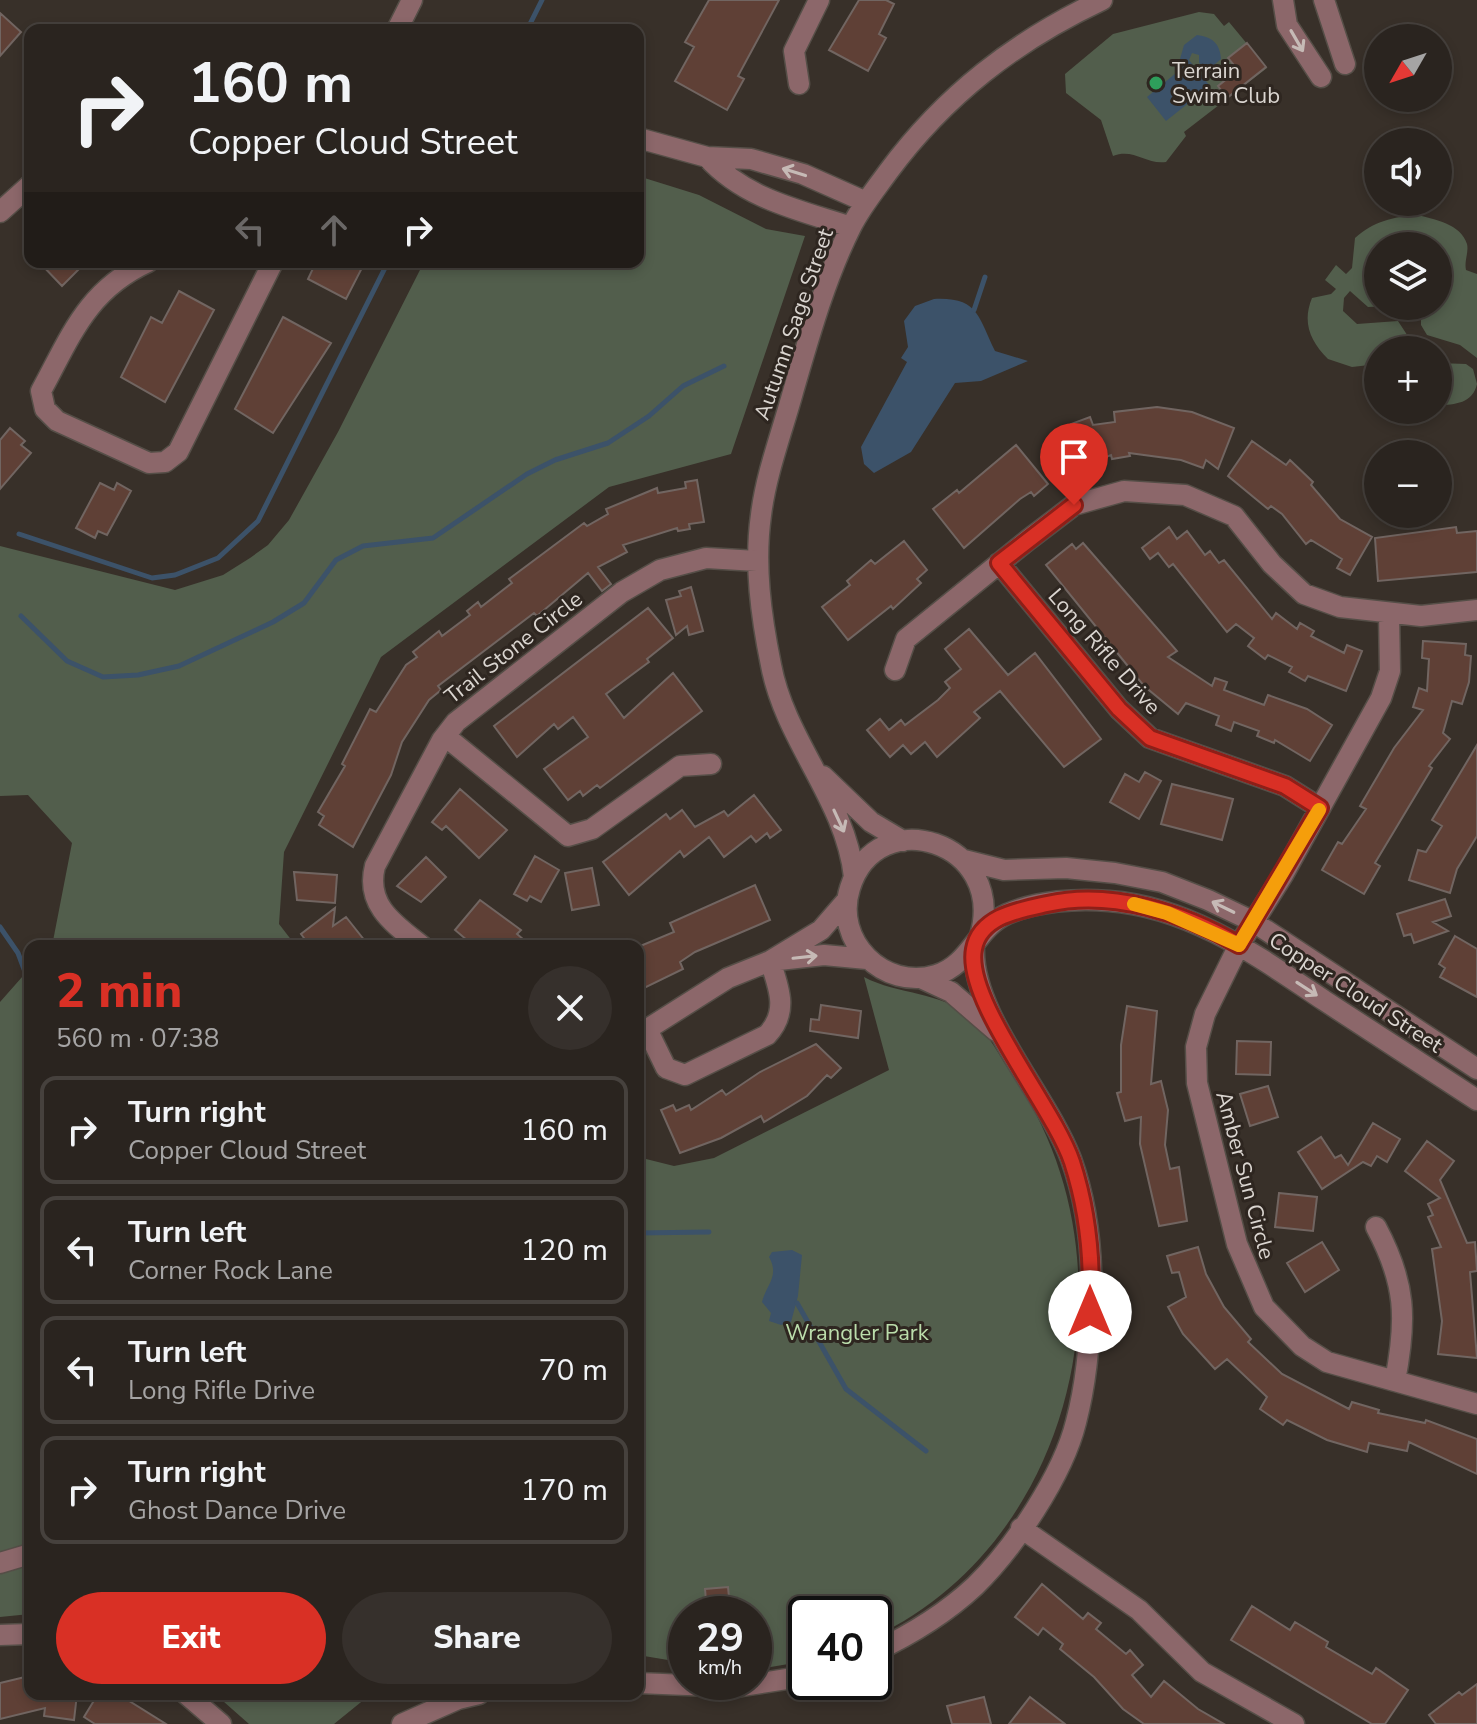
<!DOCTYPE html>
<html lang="en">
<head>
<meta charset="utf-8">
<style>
  :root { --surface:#2a241f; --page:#36302c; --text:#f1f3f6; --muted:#a5a4a4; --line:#46413d; --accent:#d93025 }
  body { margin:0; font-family:"Nunito Sans",sans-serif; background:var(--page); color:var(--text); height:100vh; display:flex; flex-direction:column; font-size:30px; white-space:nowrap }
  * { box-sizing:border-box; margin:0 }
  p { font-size:26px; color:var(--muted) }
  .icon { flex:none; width:44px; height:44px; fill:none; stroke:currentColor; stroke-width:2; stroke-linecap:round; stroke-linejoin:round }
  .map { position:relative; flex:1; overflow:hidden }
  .details { position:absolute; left:24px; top:940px; width:620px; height:760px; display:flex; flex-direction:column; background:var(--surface); border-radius:16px; box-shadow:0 4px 12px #0003,0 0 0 2px var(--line) }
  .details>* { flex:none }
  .hud { position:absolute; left:24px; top:24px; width:620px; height:244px; border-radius:16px; box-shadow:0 4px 12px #0003,0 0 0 2px var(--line); background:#2a241f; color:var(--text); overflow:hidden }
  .needle { width:52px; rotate:231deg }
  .buttons { position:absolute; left:1364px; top:24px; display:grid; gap:16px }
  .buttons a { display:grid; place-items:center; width:88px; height:88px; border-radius:50%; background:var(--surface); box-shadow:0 4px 12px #0003,0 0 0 2px var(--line); font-size:40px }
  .speed { position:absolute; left:668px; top:1596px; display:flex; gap:16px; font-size:40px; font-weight:700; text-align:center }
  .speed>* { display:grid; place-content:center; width:104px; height:104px; border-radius:50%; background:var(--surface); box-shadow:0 4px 12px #0003,0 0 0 2px var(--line); line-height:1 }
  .speed small { font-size:20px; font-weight:400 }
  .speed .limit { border:4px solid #111; border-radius:12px; background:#fff; color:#111 }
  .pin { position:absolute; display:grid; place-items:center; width:68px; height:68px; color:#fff; margin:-82px -34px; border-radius:50% 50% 50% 0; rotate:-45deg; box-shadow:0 0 8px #0007 }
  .pin .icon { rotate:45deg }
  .me { position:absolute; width:88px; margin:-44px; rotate:0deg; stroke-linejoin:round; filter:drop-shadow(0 0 6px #0008) }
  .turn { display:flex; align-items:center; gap:28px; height:168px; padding:0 32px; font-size:36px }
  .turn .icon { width:104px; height:104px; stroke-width:2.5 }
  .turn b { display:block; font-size:56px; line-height:68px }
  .lanes { display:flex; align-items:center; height:76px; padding:0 32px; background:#0003; justify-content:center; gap:40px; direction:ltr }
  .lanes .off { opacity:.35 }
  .round { display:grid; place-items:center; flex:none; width:84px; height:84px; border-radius:42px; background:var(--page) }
  .summary { display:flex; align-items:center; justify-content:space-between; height:136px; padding:0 32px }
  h1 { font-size:48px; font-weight:800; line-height:60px; color:var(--accent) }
  .button { display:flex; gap:16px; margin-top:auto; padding:16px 32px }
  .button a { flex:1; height:92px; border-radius:48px; background:var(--accent); color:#fff; font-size:32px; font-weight:800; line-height:92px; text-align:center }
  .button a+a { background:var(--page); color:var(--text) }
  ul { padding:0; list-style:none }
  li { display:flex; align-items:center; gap:24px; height:108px; margin:0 16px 12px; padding:0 16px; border:4px solid var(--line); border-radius:16px }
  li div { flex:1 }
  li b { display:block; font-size:30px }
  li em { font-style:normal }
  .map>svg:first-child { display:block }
  .green { fill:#525e4c }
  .water { fill:#3c5269 }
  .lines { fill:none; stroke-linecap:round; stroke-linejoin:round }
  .stream { stroke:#3c5269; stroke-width:5 }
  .building { fill:#5f4036; stroke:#716561; stroke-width:2 }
  .minor-casing { stroke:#554e47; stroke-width:23 }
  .minor { stroke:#8c676a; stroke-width:20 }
  .oneway { stroke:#c6bab6 }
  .route-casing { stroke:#8d1f18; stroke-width:20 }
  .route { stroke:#d93025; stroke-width:14 }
  .slow { stroke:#f59e0b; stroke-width:14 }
  .leisure-dot { fill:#2e9e5b; stroke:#2e2620; stroke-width:3 }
  .labels { text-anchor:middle; stroke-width:6; stroke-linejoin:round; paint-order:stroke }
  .poi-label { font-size:22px; fill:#dad5d0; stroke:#2e2620; text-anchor:start }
  .street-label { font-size:22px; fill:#dad5d0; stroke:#2e2620 }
  .park-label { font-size:22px; fill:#bbddab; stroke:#2e2620 }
</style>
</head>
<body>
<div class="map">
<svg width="1477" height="1724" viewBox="0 0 1477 1724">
  <rect width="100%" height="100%" fill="#383029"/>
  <path class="green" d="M1199,12L1214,14L1224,26L1229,22L1267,68L1184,132L1186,136L1166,162C1146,165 1134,148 1113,156L1101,120L1066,93L1065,74L1113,34Z
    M638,176L699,195L766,229L805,236L731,454L609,487L381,657L284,852L279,924L296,946H49L53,941L72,843L28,795L0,796V546L175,590L223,575L250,558L268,545L289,520L338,432L424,262H638Z
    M1417,215C1434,219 1461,224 1467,244C1469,252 1464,261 1466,270L1477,274V358L1460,345L1427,335L1421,325V306H1438V246H1378V306H1390L1368,307L1350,291L1344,298L1343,311L1357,324L1398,321L1417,350H1378V364L1352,367L1328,359C1310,341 1302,322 1312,298L1331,294L1336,289L1325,280L1336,265L1346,274L1352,268L1355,238C1374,221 1393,217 1417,215Z
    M1438,363L1466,364L1473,369L1477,384C1473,403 1455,405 1438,405Z
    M30,968V1614L0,1617V1002Z
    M864,977C898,995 940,991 970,1017C988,1032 1000,1057 1013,1076C1139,1258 1079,1540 874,1637V1614H806V1661L754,1670V1614H686V1663L638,1655V1157L674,1166L714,1158L889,1070Z
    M215,1694H371L334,1724H249Z"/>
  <path class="water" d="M1197,35C1213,37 1220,44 1221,59L1209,69L1199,63V55L1192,53L1189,60L1210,86L1166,121L1147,97L1176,73L1184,45Z
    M934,299C979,297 978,317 995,351L1028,361L981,381L955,383L911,452L874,473L864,464L861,447L907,362L901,358L908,347L904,321L915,306Z
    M792,1250L802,1255L798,1296L791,1322L781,1325L769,1321L771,1313L762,1302C766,1285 780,1276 769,1257L772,1252Z"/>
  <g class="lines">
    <path class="stream" d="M527,30L542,0
      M974,310L985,277
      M19,534L152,578L175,575L218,558L258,521L388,262
      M21,616L67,661L103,677L138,675L179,666L273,622L304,603L336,560L363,546L433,538L527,474L555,460L608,443L649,416L683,386L724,366
      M0,927L18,953L30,985
      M638,1233L709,1232
      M797,1303L846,1389L926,1451"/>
  </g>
  <path class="building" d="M709,0H779L738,76L744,79L727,110L675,81L694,47L685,42Z
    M859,0H886L894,4L879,34L886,38L868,71L829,50Z
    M0,13L21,32L0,56Z
    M1247,43L1266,67L1227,98L1218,86L1238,70L1228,58Z
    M39,262H86L62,286Z
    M316,262H365L346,299L308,279Z
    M179,291L214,310L165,402L121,377L151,317L162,323Z
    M283,317L331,343L273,433L235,409Z
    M1157,407L1192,412L1234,428L1218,469L1206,460L1203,468L1181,460L1129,453L1130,456L1112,459L1111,455L1087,464L1085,458L1073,462L1064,437L1074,434L1071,424L1090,417L1093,425L1115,422L1114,412Z
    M10,428L25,441L21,445L31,453L0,489V440Z
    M1252,441L1286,465L1290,460L1313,482L1311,485L1340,519L1372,537L1350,575L1337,568L1342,559L1311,540L1306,544L1282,514L1271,506L1268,509L1228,476Z
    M1016,445L1048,484L1034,496L1031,492L1020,499L964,548L933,509L957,490L959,493Z
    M697,480L704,522L689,524L690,529L678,531L677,528L623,545L627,552L598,567L611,584L602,591L588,573L537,616L534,613L438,686L441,690L429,700L402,742L391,775L353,847L319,825L324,816L318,812L345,766L342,764L370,709L376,712L406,665L417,657L413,652L439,631L442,636L470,615L467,611L478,602L481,607L512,583L509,579L584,523L587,526L608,514L606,509L657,488L658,493L686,488L685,482Z
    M100,483L114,490L117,483L131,491L107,535L98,531L95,538L76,528Z
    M1169,527L1177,539L1187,531L1205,555L1210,551L1219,563L1224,560L1272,619L1276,613L1297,629L1300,623L1314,631L1311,636L1344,653L1347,645L1362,651L1346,691L1308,676L1305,681L1289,672L1292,667L1268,655L1265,659L1248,646L1254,638L1236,624L1227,632L1173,564L1169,567L1158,553L1150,559L1142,548Z
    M1456,527L1457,533L1477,531V572L1378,581L1375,538Z
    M904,541L927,570L917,579L921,583L893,609L891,606L848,640L822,607L850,585L847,581L871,560L875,564Z
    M1083,543L1177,651L1168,657L1212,686L1215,678L1227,682L1224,690L1264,705L1268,695L1307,709L1332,725L1310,761L1275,740L1274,743L1257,736L1259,731L1234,722L1231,731L1216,725L1219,716L1186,703L1178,714L1144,686L1046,565L1072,544L1076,549Z
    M691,587L703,631L689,635L687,626L676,635L666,600L681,596L679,591Z
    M648,608L673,638L647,659L649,662L606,694L624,718L673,673L702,711L600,788L597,785L583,796L580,791L568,800L544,769L588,737L573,717L558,729L554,724L517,757L494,726Z
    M969,629L1008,675L1035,653L1101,739L1064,767L1000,691L974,712L980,718L937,757L925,742L911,754L903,745L890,757L867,730L880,719L889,730L901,720L905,725L938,700L950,688L945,682L961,669L945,649Z
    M1423,641L1466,644L1465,655L1471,656L1469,682L1462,704L1452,701L1443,733L1450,739L1429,766L1432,768L1375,863L1380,866L1364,894L1322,870L1338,842L1342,844L1366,809L1360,806L1394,748L1423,710L1413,707L1419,688L1427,691L1429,659L1422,658Z
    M1477,745V836L1457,869L1450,893L1409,880L1418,850L1426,852L1442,826L1432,820Z
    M1145,772L1161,781L1139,819L1110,802L1125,774L1139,782Z
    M1172,784L1233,799L1222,840L1161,824Z
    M460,789L507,830L479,858L446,826L442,830L432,822Z
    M754,795L781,830L770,838L767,833L756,842L751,836L724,857L709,837L684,857L680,851L629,895L603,862L666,814L670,819L682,810L695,827L724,811L728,816Z
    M535,856L559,870L541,902L530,896L527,901L514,894Z
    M426,857L446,877L421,902L397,886Z
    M592,868L599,905L572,910L565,873Z
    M294,872L337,875L335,903L297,900Z
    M755,885L770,920L695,952L680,962L683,969L638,991V947L674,932L670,923Z
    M1445,899L1451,916L1433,922L1448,931L1414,943L1411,934L1404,936L1397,914Z
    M480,900L521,930L517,934L531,946H474L455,930Z
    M335,908L333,926L346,917L369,946H310L301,934Z
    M1455,936L1477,949V997L1440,977L1445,968L1439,964Z
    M821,1005L861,1011L858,1038L810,1031L811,1019L819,1020Z
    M1127,1006L1157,1011L1151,1084L1161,1081L1168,1110L1165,1145L1170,1169L1179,1167L1187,1221L1159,1226L1140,1144L1141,1117L1125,1121L1117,1093L1121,1092V1045Z
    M1237,1041L1271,1042L1270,1075L1236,1074Z
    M816,1044L841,1068L831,1078L827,1075L807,1096L764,1122L761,1116L721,1138L680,1153L661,1110L673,1105L676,1111L689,1105L691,1110L722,1090L726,1095L760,1072Z
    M1268,1086L1278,1117L1250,1126L1240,1094Z
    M1373,1123L1400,1139L1387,1162L1377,1156L1371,1166L1363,1162L1322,1189L1298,1152L1321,1137L1335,1158L1341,1155L1348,1165Z
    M1427,1141L1454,1161L1440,1180L1467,1243L1475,1242L1477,1271L1470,1272L1477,1358L1438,1354L1442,1321L1432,1249L1441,1247L1428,1217L1433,1215L1428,1204L1440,1198L1405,1171Z
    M1279,1193L1317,1197L1313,1231L1275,1227Z
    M1322,1242L1339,1270L1305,1292L1287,1263Z
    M1198,1247L1206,1274L1224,1307L1251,1339L1248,1342L1282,1374L1349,1409L1352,1402L1379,1410L1378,1413L1425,1423L1426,1420L1477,1439V1474L1409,1442L1407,1451L1369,1443L1367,1452L1327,1440L1287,1420L1283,1425L1260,1409L1267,1397L1227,1359L1215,1369L1183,1334L1168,1307L1186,1297L1179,1272L1172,1273L1167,1256Z
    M1042,1584L1083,1619L1088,1613L1101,1623L1096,1629L1126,1654L1130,1650L1143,1665L1132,1675L1151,1697L1164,1681L1198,1709L1224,1724H1144L1123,1709L1094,1677L1060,1649L1063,1644L1043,1628L1038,1635L1015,1617Z
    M728,1587L730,1608L707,1611L705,1589Z
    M1252,1606L1290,1630L1295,1622L1328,1642L1326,1647L1372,1674L1376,1668L1408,1690L1385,1724H1372L1231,1640Z
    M25,1677L29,1694H77L74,1720L44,1716L45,1708L0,1719V1683Z
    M1477,1684V1724H1436L1429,1715L1459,1692L1462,1695Z
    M98,1694H118L166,1724H95L84,1717Z
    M984,1697L991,1724H952L947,1706Z
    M1030,1697L1065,1724H1009Z"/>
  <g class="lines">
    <defs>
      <path id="minor" d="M1283,0L1287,25L1321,77
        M1324,0L1345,64
        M397,30L412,0
        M799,84L794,51L819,0
        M638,138L707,157L751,159L803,174L866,202
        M707,157C745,199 799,210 851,227
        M0,212L30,185
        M148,262C87,290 71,336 41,391L45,409L57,421L149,463L165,462L178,452L273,262
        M999,563L1119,709L1150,738L1285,786L1320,808
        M1389,614L1390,671L1381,698L1283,875L1239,945L1205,1014L1196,1047L1197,1083L1237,1244L1264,1307L1302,1346L1327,1362L1477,1404
        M895,670L906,639L1028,540L1074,505L1124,491L1185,495L1234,516L1272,564L1304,594L1340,607L1421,616L1477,610
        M445,736L568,836L592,829L680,766L711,764
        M823,776L871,822L903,841
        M964,860L1004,870L1066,868L1115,873L1162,882L1208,900L1252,921L1477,1069
        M854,877C846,800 785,741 771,665C761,616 754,565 761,515C766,474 782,432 793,392C809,337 825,279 851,227C861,207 875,190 888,172C945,95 1015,41 1102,0
        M847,900L821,930L770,961L824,955L867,959
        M980,936C1007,841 877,801 850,888C833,941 884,991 936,975C970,965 976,928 1007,914C1037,901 1077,898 1109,901C1191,907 1259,957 1325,1001C1376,1034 1426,1067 1477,1100
        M422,946C394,924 365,905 375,866L442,740L456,722L622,592L660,570L706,558L757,561
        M923,979L951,992L996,1031
        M638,1035L728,978L770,961C779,988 789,1012 767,1035L685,1075L666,1068L648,1031
        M1376,1227C1406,1283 1407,1319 1395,1381
        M1021,1528L1139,1610L1202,1672L1294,1724
        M0,1563L30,1554
        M0,1635L30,1634
        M874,1652C910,1635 945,1614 975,1586C1014,1548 1063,1475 1076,1422C1086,1384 1089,1347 1091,1308C1093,1258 1088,1206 1071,1159C1046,1093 971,1015 974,947
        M638,1683L736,1687L806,1676
        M186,1694L221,1724
        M402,1724L458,1699L479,1694"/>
    </defs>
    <use href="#minor" class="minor-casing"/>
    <use href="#minor" class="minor"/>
  </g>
  <defs><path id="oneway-shaft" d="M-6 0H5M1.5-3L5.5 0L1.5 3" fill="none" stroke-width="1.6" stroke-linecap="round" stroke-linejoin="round" transform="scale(2)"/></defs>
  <g class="oneway">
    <use href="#oneway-shaft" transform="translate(1297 41) rotate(60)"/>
    <use href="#oneway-shaft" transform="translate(794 172) rotate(-163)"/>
    <use href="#oneway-shaft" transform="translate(839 821) rotate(65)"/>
    <use href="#oneway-shaft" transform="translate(1223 907) rotate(-154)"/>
    <use href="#oneway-shaft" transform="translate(805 957) rotate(-6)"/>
    <use href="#oneway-shaft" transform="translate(1307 989) rotate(33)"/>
  </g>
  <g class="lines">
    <defs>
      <path id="route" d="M1074,505L999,563L1119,709L1150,738L1285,786L1320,808L1239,945C1184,913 1111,889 1047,904C1020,910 980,916 974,949C964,1000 1053,1106 1072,1162C1088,1211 1093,1261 1090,1312"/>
    </defs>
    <use href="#route" class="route-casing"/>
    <use href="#route" class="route"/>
    <path class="slow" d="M1134,904L1167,913L1239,945L1319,810"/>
  </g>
  <circle class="leisure-dot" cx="1156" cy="83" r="8"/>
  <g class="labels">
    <g class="poi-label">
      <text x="1172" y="78">Terrain<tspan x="1172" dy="25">Swim Club</tspan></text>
    </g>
    <g class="street-label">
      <text transform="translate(793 324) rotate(-71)" y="8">Autumn Sage Street</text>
      <text transform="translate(513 647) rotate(-38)" y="8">Trail Stone Circle</text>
      <text transform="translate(1105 651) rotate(49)" y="8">Long Rifle Drive</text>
      <text transform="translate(1356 992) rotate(33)" y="8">Copper Cloud Street</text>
      <text transform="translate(1246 1175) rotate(75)" y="8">Amber Sun Circle</text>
    </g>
    <g class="park-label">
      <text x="857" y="1340">Wrangler Park</text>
    </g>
  </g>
</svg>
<div class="buttons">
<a><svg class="needle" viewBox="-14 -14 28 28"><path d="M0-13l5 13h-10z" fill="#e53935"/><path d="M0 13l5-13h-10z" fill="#a5a4a4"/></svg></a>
<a><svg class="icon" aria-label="sound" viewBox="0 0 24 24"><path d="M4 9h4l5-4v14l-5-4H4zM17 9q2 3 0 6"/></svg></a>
<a><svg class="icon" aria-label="layers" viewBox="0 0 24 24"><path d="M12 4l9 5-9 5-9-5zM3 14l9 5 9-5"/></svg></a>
<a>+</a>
<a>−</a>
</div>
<div class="speed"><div>29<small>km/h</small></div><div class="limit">40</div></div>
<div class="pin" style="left:1074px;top:505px;background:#d93025"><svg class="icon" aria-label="arrive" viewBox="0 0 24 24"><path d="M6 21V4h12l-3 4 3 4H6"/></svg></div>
<svg class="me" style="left:1090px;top:1312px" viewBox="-20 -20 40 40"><circle r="19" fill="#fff"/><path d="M0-13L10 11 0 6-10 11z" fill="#d93025"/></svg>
<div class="hud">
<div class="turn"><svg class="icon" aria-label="right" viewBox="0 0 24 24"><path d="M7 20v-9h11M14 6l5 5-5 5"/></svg><div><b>160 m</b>Copper Cloud Street</div></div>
<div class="lanes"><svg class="icon off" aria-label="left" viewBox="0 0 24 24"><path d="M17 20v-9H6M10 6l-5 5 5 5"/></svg><svg class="icon off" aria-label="ahead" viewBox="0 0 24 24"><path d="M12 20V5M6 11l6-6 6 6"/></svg><svg class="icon" aria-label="right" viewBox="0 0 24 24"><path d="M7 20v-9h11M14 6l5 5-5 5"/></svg></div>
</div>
<section class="details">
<div class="summary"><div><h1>2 min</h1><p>560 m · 07:38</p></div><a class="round"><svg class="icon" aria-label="close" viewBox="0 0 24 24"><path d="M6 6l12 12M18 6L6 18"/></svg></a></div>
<ul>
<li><svg class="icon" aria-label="right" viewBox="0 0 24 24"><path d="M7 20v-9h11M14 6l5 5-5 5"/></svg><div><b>Turn right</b><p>Copper Cloud Street</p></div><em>160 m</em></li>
<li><svg class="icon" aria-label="left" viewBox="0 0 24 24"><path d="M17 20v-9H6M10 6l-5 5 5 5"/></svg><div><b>Turn left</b><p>Corner Rock Lane</p></div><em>120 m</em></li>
<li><svg class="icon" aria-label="left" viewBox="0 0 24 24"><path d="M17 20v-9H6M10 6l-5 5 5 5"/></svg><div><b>Turn left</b><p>Long Rifle Drive</p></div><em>70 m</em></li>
<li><svg class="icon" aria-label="right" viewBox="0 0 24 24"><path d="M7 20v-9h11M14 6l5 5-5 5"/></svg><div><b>Turn right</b><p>Ghost Dance Drive</p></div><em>170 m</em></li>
</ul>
<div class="button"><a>Exit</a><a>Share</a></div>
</section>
</div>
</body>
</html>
